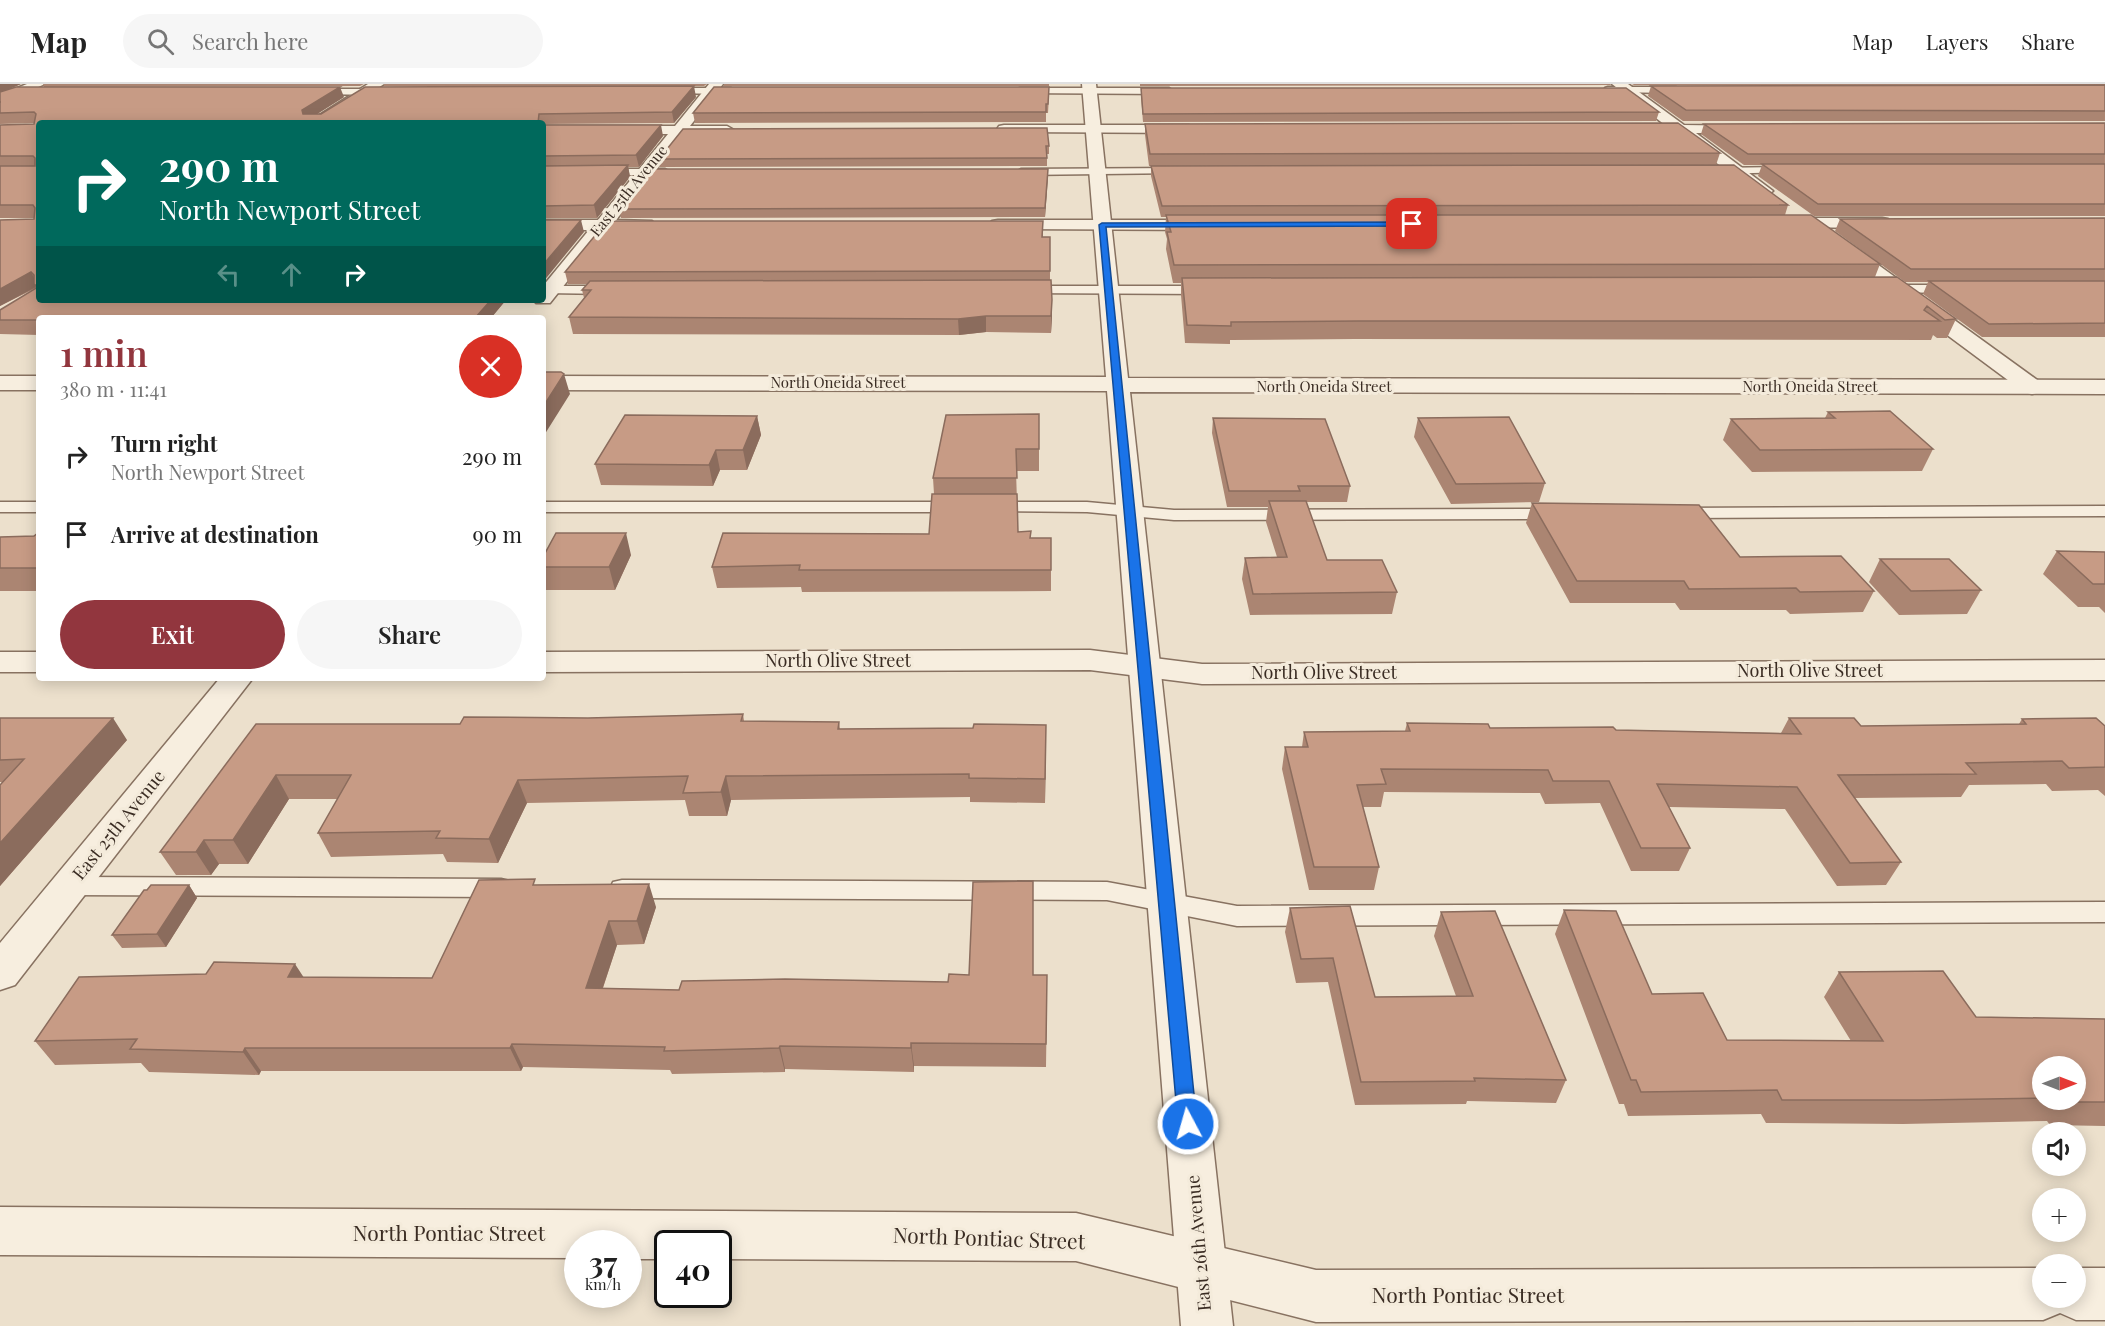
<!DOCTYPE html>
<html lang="en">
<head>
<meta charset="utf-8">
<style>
  :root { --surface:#fff; --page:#f6f6f6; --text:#222; --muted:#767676; --line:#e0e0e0; --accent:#92363e }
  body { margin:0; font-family:"Playfair Display",serif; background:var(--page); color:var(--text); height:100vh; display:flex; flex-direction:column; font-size:22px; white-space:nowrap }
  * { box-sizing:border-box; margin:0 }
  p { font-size:20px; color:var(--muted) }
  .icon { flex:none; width:33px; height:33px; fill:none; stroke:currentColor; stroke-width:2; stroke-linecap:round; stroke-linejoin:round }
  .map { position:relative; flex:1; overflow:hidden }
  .panel { position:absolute; left:36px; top:231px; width:510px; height:366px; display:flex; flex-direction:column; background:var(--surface); border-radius:6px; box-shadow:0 3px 15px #0003 }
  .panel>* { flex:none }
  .hud { position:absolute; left:36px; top:36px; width:510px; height:183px; border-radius:6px; box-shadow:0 3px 15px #0003; background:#00695c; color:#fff; overflow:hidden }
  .needle { width:39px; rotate:90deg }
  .controls { position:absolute; left:2032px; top:972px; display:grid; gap:12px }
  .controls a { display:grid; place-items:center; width:54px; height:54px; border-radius:50%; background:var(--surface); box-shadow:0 3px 15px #0003; font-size:30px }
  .speed { position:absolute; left:564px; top:1146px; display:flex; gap:12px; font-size:30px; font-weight:700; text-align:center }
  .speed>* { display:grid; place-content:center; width:78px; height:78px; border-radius:50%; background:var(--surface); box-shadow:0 3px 15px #0003; line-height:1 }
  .speed small { font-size:15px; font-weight:400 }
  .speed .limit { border:3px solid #111; border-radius:9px; background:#fff; color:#111 }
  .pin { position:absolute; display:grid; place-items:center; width:51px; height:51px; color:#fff; margin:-26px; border-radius:12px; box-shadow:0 3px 9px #0006 }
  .me { position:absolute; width:66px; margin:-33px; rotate:354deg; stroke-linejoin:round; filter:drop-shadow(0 0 4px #0008) }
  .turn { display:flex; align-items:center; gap:21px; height:126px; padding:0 24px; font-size:27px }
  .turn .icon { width:78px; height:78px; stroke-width:2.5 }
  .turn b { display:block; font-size:42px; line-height:51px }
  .lanes { display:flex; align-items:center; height:57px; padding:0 24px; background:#0003; justify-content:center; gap:30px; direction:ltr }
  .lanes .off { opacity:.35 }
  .round { display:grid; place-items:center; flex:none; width:63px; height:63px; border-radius:32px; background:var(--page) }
  .headline { display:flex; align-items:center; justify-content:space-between; height:102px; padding:0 24px }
  h1 { font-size:36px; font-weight:600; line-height:45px; color:var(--accent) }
  .button { display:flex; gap:12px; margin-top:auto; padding:12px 24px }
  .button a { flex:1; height:69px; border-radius:36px; background:var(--accent); color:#fff; font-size:24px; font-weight:600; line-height:69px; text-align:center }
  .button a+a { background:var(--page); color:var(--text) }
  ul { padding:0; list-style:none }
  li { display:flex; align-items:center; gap:18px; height:78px; padding:0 24px }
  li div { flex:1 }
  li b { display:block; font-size:22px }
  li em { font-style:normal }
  header { display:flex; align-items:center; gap:36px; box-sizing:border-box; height:84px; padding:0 30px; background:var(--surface); border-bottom:2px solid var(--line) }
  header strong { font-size:28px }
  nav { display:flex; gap:33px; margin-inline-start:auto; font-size:21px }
  .search { width:420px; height:54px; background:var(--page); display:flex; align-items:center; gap:15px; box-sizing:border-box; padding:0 21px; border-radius:33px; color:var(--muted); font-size:22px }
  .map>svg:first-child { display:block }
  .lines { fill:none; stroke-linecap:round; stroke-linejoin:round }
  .service-casing { stroke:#887261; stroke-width:3 }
  .minor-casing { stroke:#887261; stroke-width:3 }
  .tertiary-casing { stroke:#887261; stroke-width:3 }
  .service { fill:#f7eedf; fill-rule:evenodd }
  .minor { fill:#f7eedf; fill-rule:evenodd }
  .tertiary { fill:#f7eedf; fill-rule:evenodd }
  .wall { fill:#ab8572; fill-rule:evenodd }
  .shaded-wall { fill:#8b6c5d }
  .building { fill:#c79b85; stroke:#8b6c5d; stroke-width:1.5 }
  .route { fill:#1a73e8; stroke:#114b97; stroke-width:1.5 }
  .labels { text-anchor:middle; stroke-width:6; stroke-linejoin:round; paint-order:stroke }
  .far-street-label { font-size:15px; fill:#3a2c23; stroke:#f4ebdb }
  .street-label { font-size:18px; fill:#3a2c23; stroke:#f4ebdb }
  .near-street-label { font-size:21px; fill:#3a2c23; stroke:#f4ebdb }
</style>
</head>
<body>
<header>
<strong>Map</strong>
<div class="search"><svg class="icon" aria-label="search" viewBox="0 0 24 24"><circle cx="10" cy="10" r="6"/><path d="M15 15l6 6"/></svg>Search here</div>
<nav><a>Map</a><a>Layers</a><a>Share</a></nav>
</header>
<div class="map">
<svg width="2105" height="1242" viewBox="0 0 2105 1242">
  <rect width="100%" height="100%" fill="#ece0cc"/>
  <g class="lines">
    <defs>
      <path id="service" d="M1608,3H1676L1680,6L1676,9L1605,8V4Z
        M666,4H731L735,7L731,10L663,9L662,7Z
        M1020,4H1169L1173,7L1169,10L1017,9V5Z
        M315,5H383L387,8L383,11L312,10L311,8Z
        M1787,83L1791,84V88L1717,90L1712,87L1717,84Z
        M1178,84L1183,87L1182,89L1021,91L1016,88L1021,85Z
        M543,85H665L670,88L665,91H543Z
        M1885,201H1953L1959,205L1953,209L1881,208L1879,205L1881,202Z
        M550,202H609L615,206L609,210L546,209L544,206L546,203Z
        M1024,202H1209L1215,206L1209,210L1020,209L1018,206Z
        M0,418H39V428H0Z
        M543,418H959L965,419L968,423L965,427L959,428H543Z
        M991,418H1087L1174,426L1556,425L1562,426L1565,430L1562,434L1556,435L1174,436L1087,428L985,427L982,423L985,419Z
        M2105,422V432L1677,434L1671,433L1668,429L1671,425L1677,424Z
        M70,793L501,795L510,797L513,804L510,811L501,813L70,811L61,809L58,802L61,795Z
        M622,796L1107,798L1237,822L2105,818V838L1237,842L1107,816L622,814L613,812L610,805L613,798Z"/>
      <path id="minor" d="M368,0H384L324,39H307Z
        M709,0H723L690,42H727L734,46L732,49L683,50L616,136L652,137L655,141L652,145L608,146L550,219H536L534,216H543V202L589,146H543V136H598L668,50H543V42H675Z
        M1612,0H1628L1684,41L1752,42L1754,45L1747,49H1696L1773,107L1765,112L1759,111L1677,49L1638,48L1636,45L1638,42L1665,41Z
        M1004,41H1189L1196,45L1189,49L999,48L997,45L999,42Z
        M1778,134H1882L1888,135L1891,139L1888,143L1882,144L1772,143L1769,139L1772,135Z
        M998,136H1210L1216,137L1219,141L1216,145L1210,146L992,145L989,141L992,137Z
        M1841,157L1848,159L2040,298L2043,303L2040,308L2032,310L2024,308L1834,167L1832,163L1834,159Z
        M1090,566L1202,580L2105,576V596L1202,600L1090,586L543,588V568Z
        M0,568H39V588H0Z
        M220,594H253L15,901L0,906V859Z
        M0,1123L1076,1129L1316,1186L2043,1184V1214H2076V1184H2105V1236H2076L2060,1229L2043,1236L1316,1238L1076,1177L718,1175V1160H668V1175H628V1160H578V1174L0,1171Z"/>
      <path id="tertiary" d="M27,0H45L0,20V11Z
        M1082,0H1096L1128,294L2105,296V310L1130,308L1233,1242H1181L1107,307L543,306V292L1106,293Z
        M0,292H39V306H0Z"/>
    </defs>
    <use href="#service" class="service-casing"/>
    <use href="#minor" class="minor-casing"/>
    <use href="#tertiary" class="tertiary-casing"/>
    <use href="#service" class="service"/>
    <use href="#minor" class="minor"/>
    <use href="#tertiary" class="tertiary"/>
  </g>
  <path class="wall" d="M0,0H21L7,6L344,13L317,30L696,13L674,39L543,40V39H39V216H506L491,234H39V251L0,250V236L36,204L0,222V136L34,135V134H0V41L34,40V39L0,40Z
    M43,0H364L360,2L44,3Z
    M384,0H707L704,2H384Z
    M724,0H1049V2H724Z
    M1140,0H1611L1610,1L1140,2Z
    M1632,0H2105V1H1634Z
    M2105,1V37H1683L1648,12L1651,2Z
    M1141,4L1659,28L1656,37L1143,38L1141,12Z
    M1049,12L1048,29H1046V38L695,39L693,29Z
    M2105,39V132H1814L1758,92L1762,81H1744L1701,50L1704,40Z
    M1145,40L1720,69L1716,81L1149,82L1145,51Z
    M543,41L663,52L639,83H628L630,93L597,134H543Z
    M1049,62V70H1047V82L660,83L659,75Z
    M1151,82L1788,121L1785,131L1880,180L1875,193L1956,235L1947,254H1937L1933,251L1931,256L1355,255L1230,256V260L1185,259L1181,211V199H1173L1166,165L1167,155L1165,148L1166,133H1161L1151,92Z
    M1048,85L1045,133L621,134L619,125Z
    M2105,134V253H1982L1923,210L1928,198H1905L1835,147L1840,135Z
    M1043,137V153H1050V196L1052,232L1051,249L986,248L959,251L573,250L569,233L584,214L582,206L588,200H568L565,188Z
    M1828,328L1933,365L1922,387L1752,388L1723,356L1731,335L1825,334Z
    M1039,330V387H1016L1018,448L1031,454H1051V507L802,508L801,503L717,504L712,483L929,450L934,410L933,394Z
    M757,332L761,351L747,386H720L713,402L601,401L595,380Z
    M1213,334L1350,402L1347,418H1306L1327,476L1397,508L1392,530L1250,531L1242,495L1245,474L1277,473L1266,438L1268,423H1227L1212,349Z
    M1418,334L1545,399L1539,418L1451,420L1414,353Z
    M1532,419L1740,473L1874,507L1863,528L1790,530L1786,526H1680L1675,519H1570L1526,439Z
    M39,448V507H0V453L34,452Z
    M2057,467L2105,468V529L2099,523H2078L2043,490Z
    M631,471L615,506H545L543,501V473Z
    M1880,475L1981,506L1967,530L1899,531L1869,498Z
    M743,630L744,637L839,638L840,645L973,644L1046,641L1045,719L970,718V713L731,716L727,732H689L685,716L527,719L498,779L447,778L443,770L331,773L318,749L338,715H289L248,780H219L211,791H176L160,768L256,640H460L588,634Z
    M0,634L127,656L0,802V701L2,698H0Z
    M1789,634L1861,642L2019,640L2022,635L2105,642V712L2098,706L2052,707L2046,700L1969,701L1961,713L1854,714L1901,778L1886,801L1837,802L1785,725L1669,723L1690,764L1679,787H1631L1600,719L1545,720L1540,709L1384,708L1381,723H1363L1379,783L1374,806H1309L1282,685L1285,663H1302L1304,648L1405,647L1407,639L1490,644L1781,649Z
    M189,801L197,814L166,863L122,864L112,851Z
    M537,801L656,823L644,860L617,861L603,904L679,906L948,898L1033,891L1047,914L1046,983L914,982V988L785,985V988L672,990L670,986L523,983L521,987H261L259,991L149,988L141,979L55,981L35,957L304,893L432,894Z
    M1290,824L1375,913L1456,912L1434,852L1441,828L1566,996L1556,1019L1467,1017L1466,1020L1355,1021L1328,898L1296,899L1285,848Z
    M1564,826L1652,910L1727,956L1851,957L1824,913L1839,888L1976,933L2105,935V1042L2050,1041L2047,1037L1903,1040L1766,1039L1761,1030L1628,1032L1624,1020H1619L1555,850ZM2043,982L2076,1016H2043Z"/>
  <path class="shaded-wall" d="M0,0H21L0,9Z
    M694,2L696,13L674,39L672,28Z
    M340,3L344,13L306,37L302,26Z
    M661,41L663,52L639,83L636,71Z
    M628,81L630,93L597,134L594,121Z
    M1048,85V93L1045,133V124Z
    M581,136L584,148L543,198V181Z
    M31,188L38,202L34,200L36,203L0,222V205Z
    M491,216H506L491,234H475Z
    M1052,216V232L1051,249V232Z
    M986,232V248L959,251L958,235Z
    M564,290L570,310L543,353V323Z
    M757,332L761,351L747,386L743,366Z
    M716,366L720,386L713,402L709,381Z
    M626,449L631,471L615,506L609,483Z
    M113,634L127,656L0,802V759Z
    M1046,641V664L1045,719V695Z
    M276,691L289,715L248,780L233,756Z
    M726,692L731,716L727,732L721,708Z
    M518,696L527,719L498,779L489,755Z
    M204,756L219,780L211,791L196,768Z
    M649,800L656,823L644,860L637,837Z
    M189,801L197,814L166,863L157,850Z
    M609,837L617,861L595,927L586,904Z
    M295,880L310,903L288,893Z
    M911,959L914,982V988L911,964Z
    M512,960L523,983L521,987L510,964Z
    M780,962L785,985V988L779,964Z
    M245,964L261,987L259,991L243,968Z"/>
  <path class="building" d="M2105,1V27L1686,26L1651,2Z
    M694,2L672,28L539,30L538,39H39V216H491L475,234H39V236H0V226L38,203L34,200V191L31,188L0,205V136L34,135L35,124L33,121H0V82H35V74L33,72H0V41L34,40L36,30L34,28L0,29V18H1H0V8L16,3H340L302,26L303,30H321L365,3Z
    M714,3H1049L1048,20H1046V28L693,29Z
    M1141,4H1626L1659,28L1143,30Z
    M1678,39L1720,69L1150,70L1145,40Z
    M2105,39V70H1748L1704,40Z
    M543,41H661L636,71L543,72Z
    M1047,44L1049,62H1046L1047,74L659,75L683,45Z
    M1762,80H2105V120H1818Z
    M628,81L594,121L543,122V82Z
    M1734,81L1788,121L1162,122L1151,82Z
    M651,85H1048L1045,124L619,125Z
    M1166,131H1811L1880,180L1174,181L1167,148H1171Z
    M2105,134V185H1911L1840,135Z
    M543,136H581L543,181Z
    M607,137H1043L1042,153H1050V187L565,188Z
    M1897,193L1956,235L1945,236L1927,222L1924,226L1940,237H1358L1231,238V242L1187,241L1182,194Z
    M1051,196L1052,216L1051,232H986L958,235L569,233L591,206H582L590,197Z
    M1929,197H2105V239L1989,240Z
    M543,288H561L564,290L543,323Z
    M1890,327L1933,365L1760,366L1731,335L1835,334L1828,328Z
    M1039,330V365H1016L1017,394H933L946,331Z
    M625,331L757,332L743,366H716L709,381L595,380Z
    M1509,333L1545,399L1456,400L1418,334Z
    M1213,334L1325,335L1350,402H1298L1300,407H1229Z
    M932,410H1017L1018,448L1031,447L1030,454H1051V486H799L800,481L712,483L723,449L929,450Z
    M1269,417H1306L1327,476H1382L1397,508L1253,510L1245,474L1287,473Z
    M1532,419L1699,421L1740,473L1841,472L1874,507L1800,508L1796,504L1689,505L1684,497H1577Z
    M39,448V484H0V453L34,452Z
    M556,449H626L609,483H543V473Z
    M2057,467L2105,468V500H2093Z
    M1880,475H1949L1981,506L1911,507Z
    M743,630L741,637L839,638L838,645L973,644L974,640L1046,641L1045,695L969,694V690L726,692L721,708L683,709L688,692L518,696L489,755L436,754L440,747L318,749L351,691H276L233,756H204L196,768H160L256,640H460L464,633L588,634Z
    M0,634H113L0,759V701L24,675L0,676Z
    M1789,634H1854L1861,642L2026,640L2022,635L2096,634L2105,642V683L2069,684L2062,677L1966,679L1976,690L1838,691L1901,778L1850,779L1797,703L1657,700L1690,764H1641L1609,697H1553L1548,686L1381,685L1386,700L1357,701L1379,783H1314L1285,663H1308L1304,648L1410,647L1407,639L1488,640L1490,644L1613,643L1616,646L1801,650Z
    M535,795L533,801L649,800L637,837H609L586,904L679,906L682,897L785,895L948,898L949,890L969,891L973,798L1033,797V891H1047L1046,960L911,959V964L780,962L779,964L664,967L665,963L512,960L510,964H245L243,968L130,965L137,955L35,957L79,893L206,890L214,878L295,880L288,893L432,894L479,796Z
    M151,801H189L157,850L112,851L144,806H147Z
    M1350,822L1375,913L1473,912L1441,828L1495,827L1566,996L1474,994L1475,997L1361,998L1333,874L1301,875L1290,824Z
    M1564,826L1616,827L1652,910L1703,909L1727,956L1883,957L1839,888L1943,887L1976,933L2105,935V1018H2072L2070,1016H2076V982H2043V1014L1922,1016H1782L1777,1006L1641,1008L1636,996H1631Z"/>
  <path class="route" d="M1412,138L1415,142L1106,143L1197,1040L1195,1046L1188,1049L1181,1046L1178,1040L1099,141L1102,139Z"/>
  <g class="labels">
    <g class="far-street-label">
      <text transform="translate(629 107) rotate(-51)" y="5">East 25th Avenue</text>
      <text x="838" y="304">North Oneida Street</text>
      <text x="1324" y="308">North Oneida Street</text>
      <text x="1810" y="308">North Oneida Street</text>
    </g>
    <g class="street-label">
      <text x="838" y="583">North Olive Street</text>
      <text x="1810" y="593">North Olive Street</text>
      <text x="1324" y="595">North Olive Street</text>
      <text transform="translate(119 741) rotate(-51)" y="6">East 25th Avenue</text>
      <text transform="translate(1199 1159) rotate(-95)" y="6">East 26th Avenue</text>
    </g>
    <g class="near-street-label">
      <text x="449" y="1157">North Pontiac Street</text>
      <text transform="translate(989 1155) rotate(2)" y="7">North Pontiac Street</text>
      <text x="1468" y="1219">North Pontiac Street</text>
    </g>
  </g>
</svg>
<div class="controls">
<a><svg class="needle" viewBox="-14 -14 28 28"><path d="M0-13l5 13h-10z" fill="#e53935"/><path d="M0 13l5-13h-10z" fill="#767676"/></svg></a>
<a><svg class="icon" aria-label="sound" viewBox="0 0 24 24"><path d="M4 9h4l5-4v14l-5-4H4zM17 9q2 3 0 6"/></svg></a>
<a>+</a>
<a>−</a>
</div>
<div class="speed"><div>37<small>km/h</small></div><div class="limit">40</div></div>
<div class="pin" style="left:1412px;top:140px;background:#d93025"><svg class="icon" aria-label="arrive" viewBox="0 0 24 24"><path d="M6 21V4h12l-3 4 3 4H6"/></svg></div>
<svg class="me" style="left:1188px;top:1040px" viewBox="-20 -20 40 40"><circle r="17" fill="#1a73e8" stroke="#fff" stroke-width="3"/><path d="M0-11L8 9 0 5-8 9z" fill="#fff"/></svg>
<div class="hud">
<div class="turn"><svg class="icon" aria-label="right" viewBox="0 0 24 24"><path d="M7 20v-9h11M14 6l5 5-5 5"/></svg><div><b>290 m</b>North Newport Street</div></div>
<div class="lanes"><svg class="icon off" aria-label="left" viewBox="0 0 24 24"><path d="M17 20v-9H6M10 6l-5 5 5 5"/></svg><svg class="icon off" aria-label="ahead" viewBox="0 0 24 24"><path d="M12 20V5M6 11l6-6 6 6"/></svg><svg class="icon" aria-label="right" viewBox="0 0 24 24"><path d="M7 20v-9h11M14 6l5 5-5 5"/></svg></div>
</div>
<section class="panel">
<div class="headline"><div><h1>1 min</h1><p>380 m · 11:41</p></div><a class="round" style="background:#d93025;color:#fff"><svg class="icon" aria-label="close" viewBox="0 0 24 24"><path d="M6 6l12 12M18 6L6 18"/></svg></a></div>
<ul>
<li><svg class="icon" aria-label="right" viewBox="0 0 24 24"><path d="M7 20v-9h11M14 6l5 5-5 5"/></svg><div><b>Turn right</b><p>North Newport Street</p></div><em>290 m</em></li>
<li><svg class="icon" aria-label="arrive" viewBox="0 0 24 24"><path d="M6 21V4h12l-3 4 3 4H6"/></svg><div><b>Arrive at destination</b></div><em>90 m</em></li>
</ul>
<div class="button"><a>Exit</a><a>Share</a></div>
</section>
</div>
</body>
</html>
